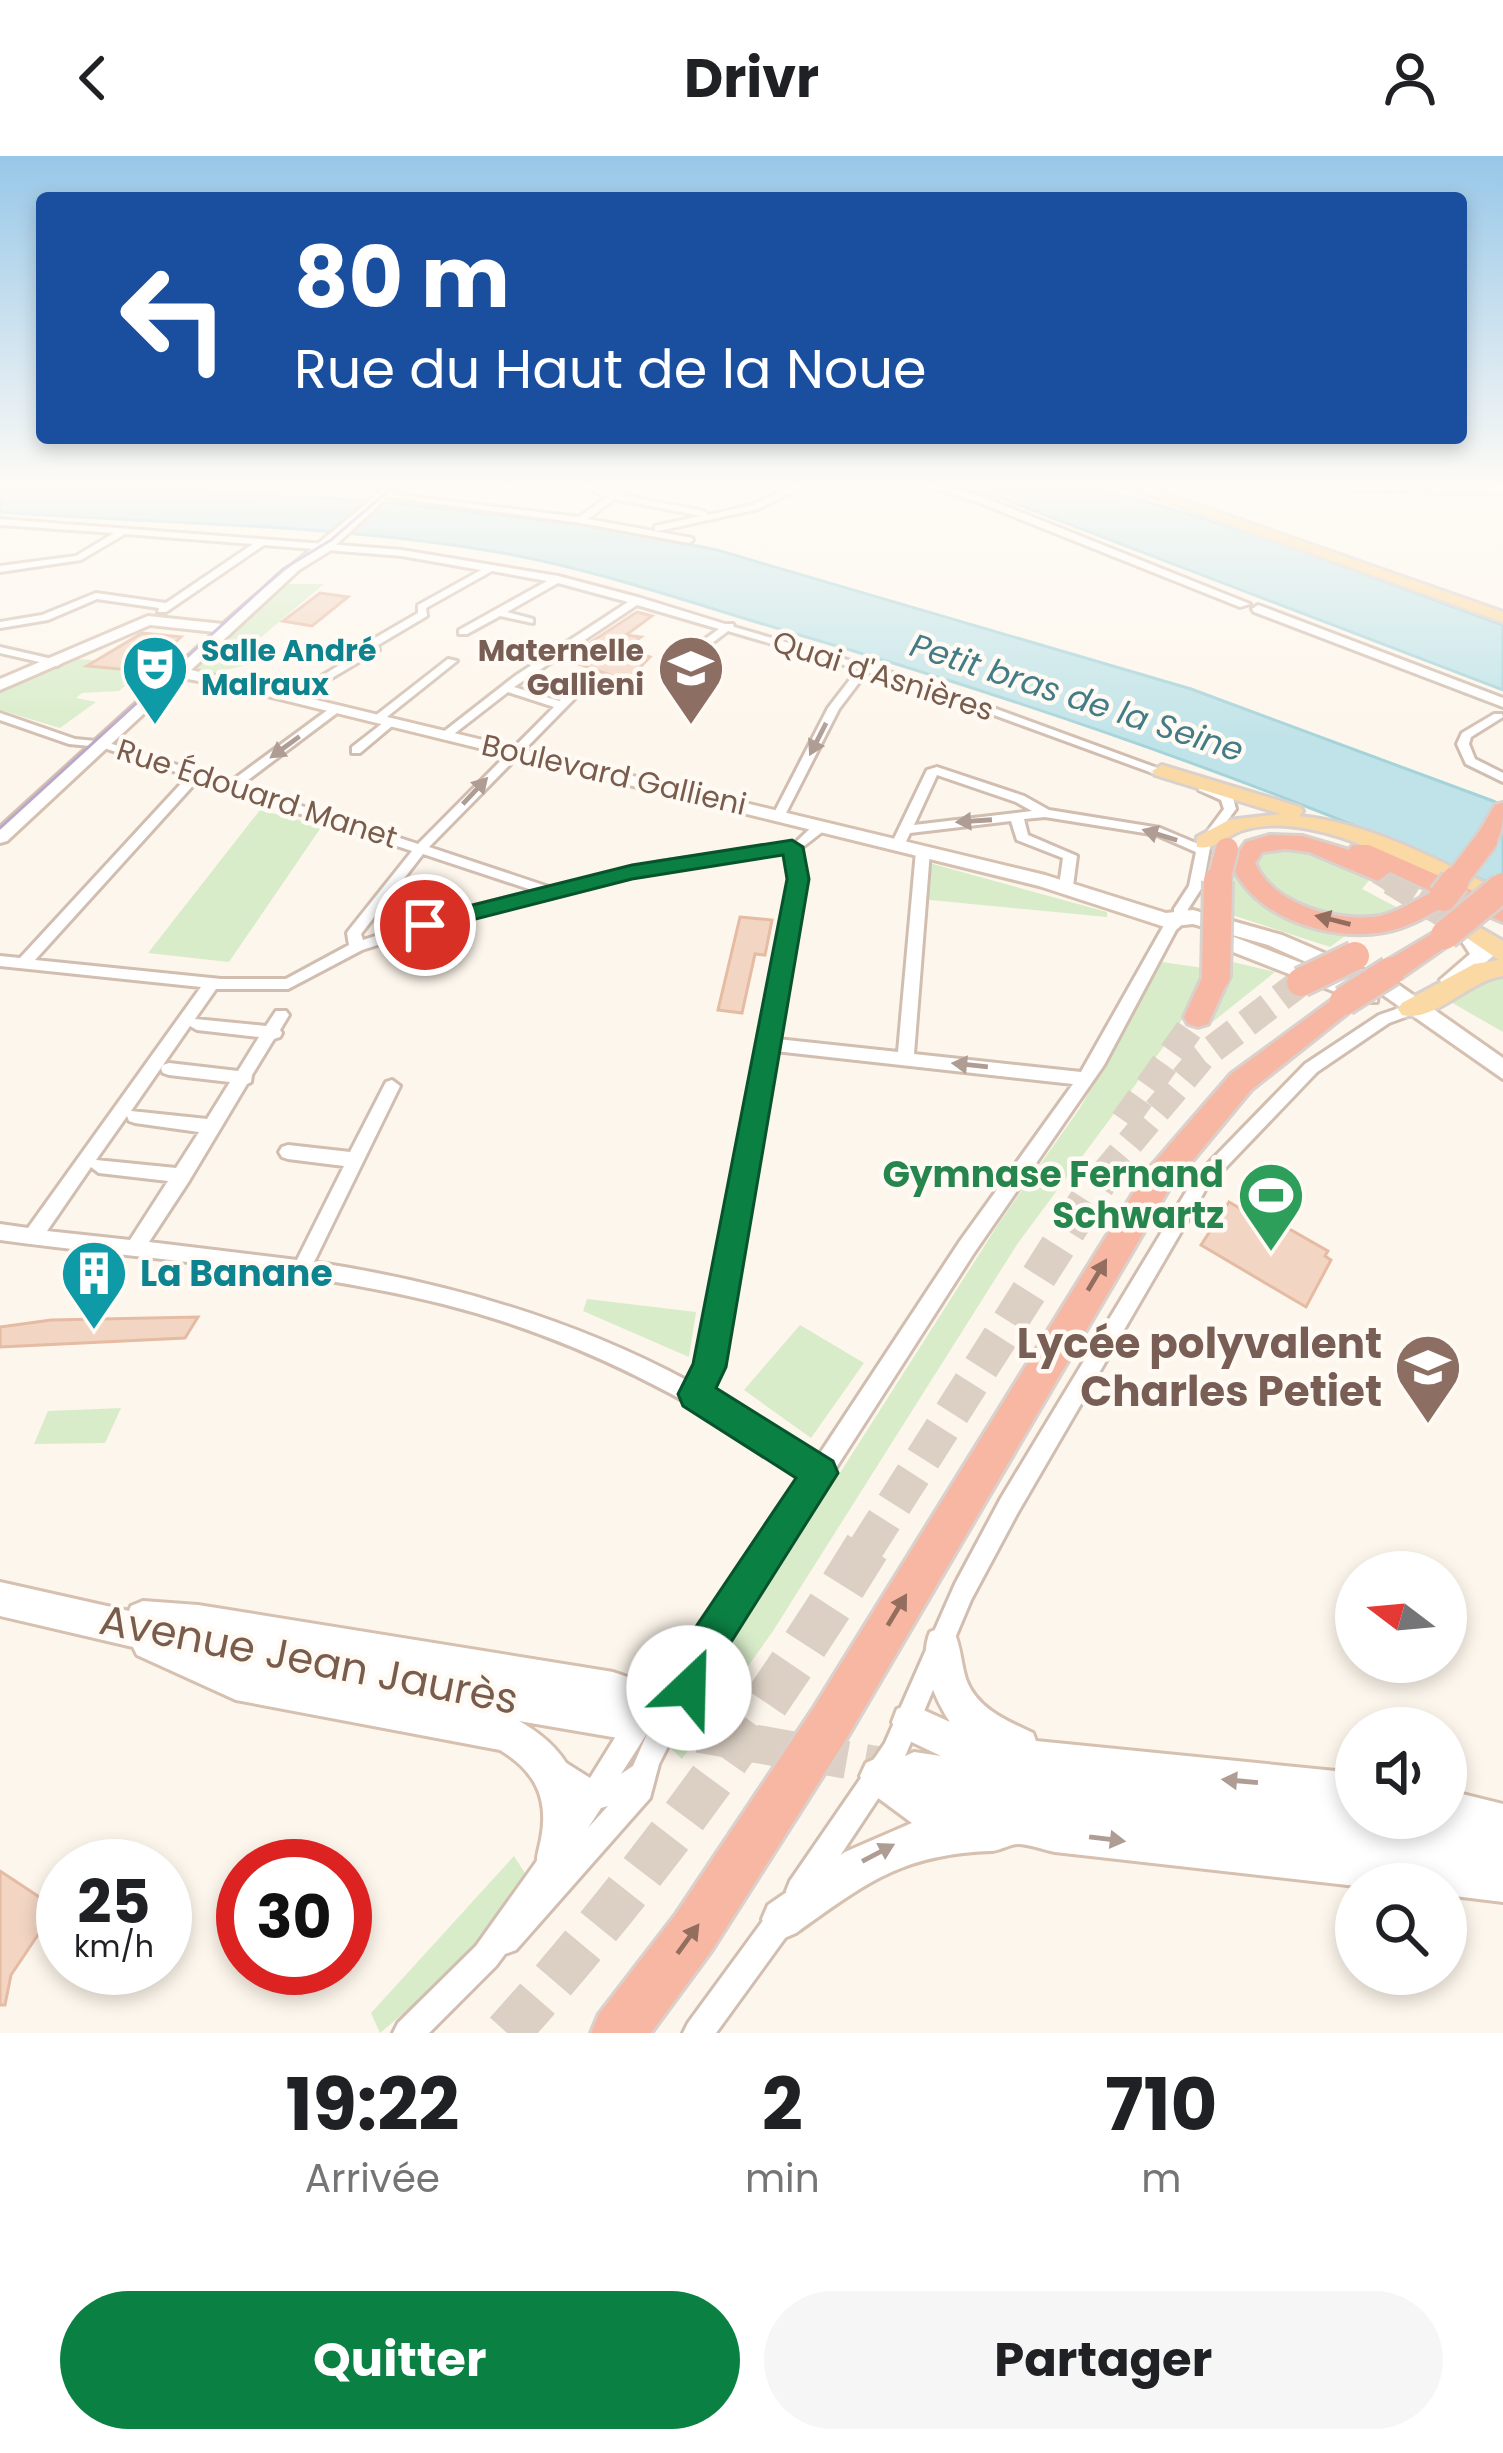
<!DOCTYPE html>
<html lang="fr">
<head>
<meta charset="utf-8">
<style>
  :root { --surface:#fff; --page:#f6f6f6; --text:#202124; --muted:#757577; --accent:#0b8043 }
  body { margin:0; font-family:Poppins,sans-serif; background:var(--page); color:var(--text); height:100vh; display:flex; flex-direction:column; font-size:45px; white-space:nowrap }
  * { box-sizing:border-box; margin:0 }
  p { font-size:39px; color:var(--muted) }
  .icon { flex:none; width:66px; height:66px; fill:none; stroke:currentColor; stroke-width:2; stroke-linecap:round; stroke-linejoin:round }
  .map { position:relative; height:1877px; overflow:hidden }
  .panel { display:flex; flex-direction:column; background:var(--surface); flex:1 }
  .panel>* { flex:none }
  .banner { position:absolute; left:36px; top:36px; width:1431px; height:252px; border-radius:12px; box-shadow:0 6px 18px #0003; background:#1a4fa0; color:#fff; overflow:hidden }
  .needle { width:78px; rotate:286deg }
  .buttons { position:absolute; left:1335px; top:1395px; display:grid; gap:24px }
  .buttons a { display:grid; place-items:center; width:132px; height:132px; border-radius:50%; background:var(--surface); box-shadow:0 6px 18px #0003; font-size:60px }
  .speed { position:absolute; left:36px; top:1683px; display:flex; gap:24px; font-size:60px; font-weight:700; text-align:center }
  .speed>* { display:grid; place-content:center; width:156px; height:156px; border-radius:50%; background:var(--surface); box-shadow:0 6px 18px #0003; line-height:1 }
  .speed small { font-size:30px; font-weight:400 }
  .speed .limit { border:18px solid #d22; background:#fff; color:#111 }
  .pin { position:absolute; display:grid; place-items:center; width:102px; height:102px; color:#fff; margin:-51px; border:6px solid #fff; border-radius:50%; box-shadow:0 3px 12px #0007 }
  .me { position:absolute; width:132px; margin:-66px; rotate:24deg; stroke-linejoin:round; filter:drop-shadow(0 0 9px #0008) }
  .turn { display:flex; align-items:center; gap:42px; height:252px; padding:0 60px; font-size:54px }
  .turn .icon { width:156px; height:156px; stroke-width:2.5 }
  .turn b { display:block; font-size:84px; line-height:102px }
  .eta { display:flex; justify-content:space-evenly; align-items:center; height:204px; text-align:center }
  .eta b { font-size:72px; font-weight:700; line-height:84px }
  .button { display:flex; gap:24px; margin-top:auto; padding:24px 60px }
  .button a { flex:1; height:138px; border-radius:72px; background:var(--accent); color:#fff; font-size:48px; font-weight:700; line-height:138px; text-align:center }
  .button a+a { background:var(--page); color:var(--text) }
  header { display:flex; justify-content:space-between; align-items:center; height:156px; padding:0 60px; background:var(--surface); font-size:54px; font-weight:700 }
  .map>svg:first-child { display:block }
  .green { fill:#d8ecc9 }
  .water { fill:#bfe3e8; stroke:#a5d3da; stroke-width:3 }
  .building { fill:#f3d5c3; stroke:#e6bba3; stroke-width:3 }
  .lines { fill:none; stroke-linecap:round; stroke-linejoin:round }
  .secondary-tunnel-far2 { stroke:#dcd0c4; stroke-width:18; stroke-dasharray:18 9; stroke-linecap:butt }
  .secondary-tunnel-far1 { stroke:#dcd0c4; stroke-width:22; stroke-dasharray:22 10; stroke-linecap:butt }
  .secondary-tunnel { stroke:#dcd0c4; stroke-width:38; stroke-dasharray:38 18; stroke-linecap:butt }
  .motorway-tunnel-far3 { stroke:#dcd0c4; stroke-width:22; stroke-dasharray:22 10; stroke-linecap:butt }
  .motorway-tunnel-far2 { stroke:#dcd0c4; stroke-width:28; stroke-dasharray:28 14; stroke-linecap:butt }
  .motorway-tunnel-far1 { stroke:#dcd0c4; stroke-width:36; stroke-dasharray:36 18; stroke-linecap:butt }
  .motorway-tunnel { stroke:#dcd0c4; stroke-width:46; stroke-dasharray:46 24; stroke-linecap:butt }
  .minor-casing { stroke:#d1beb0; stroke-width:6 }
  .tertiary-casing { stroke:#d1beb0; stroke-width:6 }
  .secondary-casing { stroke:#d6c0b0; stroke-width:6 }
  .primary-casing { stroke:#dad1cd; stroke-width:6 }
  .motorway-casing { stroke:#dad1cd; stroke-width:6 }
  .minor { fill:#fff; fill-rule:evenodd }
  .tertiary { fill:#fff; fill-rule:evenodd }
  .secondary { fill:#fff; fill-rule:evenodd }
  .primary { fill:#fbd9a5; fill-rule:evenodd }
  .motorway { fill:#f7b7a3; fill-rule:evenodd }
  .tram { stroke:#b9a8c9; stroke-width:3 }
  .motorway-bridge-far1-casing { stroke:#dad1cd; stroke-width:27; stroke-linecap:butt }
  .motorway-bridge-casing { stroke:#dad1cd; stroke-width:34; stroke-linecap:butt }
  .motorway-bridge-far1 { stroke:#f7b7a3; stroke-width:22 }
  .motorway-bridge { stroke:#f7b7a3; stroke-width:28 }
  .oneway { fill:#af9d94 }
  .oneway2 { fill:#936e5e }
  .route { fill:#0b8043; stroke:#07532c; stroke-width:3 }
  .labels { text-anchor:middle; stroke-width:9; stroke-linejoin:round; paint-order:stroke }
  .far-culture-label { font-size:30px; font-weight:bold; fill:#0d838f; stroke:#fffaf3; text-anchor:start }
  .far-education-label { font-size:30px; font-weight:bold; fill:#785e54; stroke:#fffaf3; text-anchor:end }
  .far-street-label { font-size:30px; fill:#7a5c4d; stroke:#fffaf3 }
  .far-water-label { font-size:33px; font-style:italic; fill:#437c86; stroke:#fffaf3 }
  .leisure-label { font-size:36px; font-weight:bold; fill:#27864d; stroke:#fffaf3; text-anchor:end }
  .culture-label { font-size:36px; font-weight:bold; fill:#0d838f; stroke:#fffaf3; text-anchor:start }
  .near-education-label { font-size:42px; font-weight:bold; fill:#785e54; stroke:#fffaf3; text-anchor:end }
  .near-street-label { font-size:42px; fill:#7a5c4d; stroke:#fffaf3 }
</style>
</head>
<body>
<header><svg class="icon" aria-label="back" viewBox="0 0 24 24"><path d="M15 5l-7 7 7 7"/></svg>Drivr<svg class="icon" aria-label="person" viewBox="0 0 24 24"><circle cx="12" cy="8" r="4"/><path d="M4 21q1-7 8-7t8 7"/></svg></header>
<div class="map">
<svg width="1503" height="1877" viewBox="0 0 1503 1877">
  <rect width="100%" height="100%" fill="#fdf6ec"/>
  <path class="green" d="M23,327H226L221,333L338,335L370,341Z
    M280,428H324L248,492L238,493L254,503L251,508L210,518L189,509Z
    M79,503L94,504L89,511L130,514L124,521L134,522L119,535L82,537L76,542L96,546L60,572L0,554V534Z
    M260,654L322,670L229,806L148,797Z
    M1294,690L1371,722L1362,733L1404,755C1364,780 1301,751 1263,731L1252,706L1259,696Z
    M915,703L1107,756V761L920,743Z
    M1228,706L1239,717L1345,780L1330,791L1232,759Z
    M1162,806L1210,813L1176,874L1018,1087L773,1475L682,1603L667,1589L999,1067L1080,952Z
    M1233,806L1275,816L1210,868L1203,865Z
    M1503,815V876L1442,841Z
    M587,1143L696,1156L689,1201L583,1155Z
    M800,1169L864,1207L811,1282L744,1234Z
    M121,1252L105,1287L34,1288L48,1255Z
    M514,1700L532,1728L487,1787L380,1877L371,1857Z"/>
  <path class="water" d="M0,327L365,344L595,370L717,394L1191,533L1493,645L1503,650V733C1271,629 1030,546 786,475C691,447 595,413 497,396C335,368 165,368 0,356Z
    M943,327H1071L1140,344L1258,379L1503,469V534L990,338Z"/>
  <path class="building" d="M320,437L348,441L312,470L283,465Z
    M637,456L652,460L626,479L641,481L624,493L650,501L627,525L565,503Z
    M142,477L181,481L168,493L157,491L130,514L87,510Z
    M740,761L772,764L765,799L755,798L742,857L718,854Z
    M1229,1046L1252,1059L1256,1054L1328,1095L1325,1100L1331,1104L1306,1151L1201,1089Z
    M198,1161L185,1182L0,1191V1171L51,1164Z
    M0,1715L56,1752L11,1819L5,1849H0Z"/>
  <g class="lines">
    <path class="secondary-tunnel-far2" d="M1378,717L1394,728"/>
    <path class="secondary-tunnel-far1" d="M1390,725L1467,778"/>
    <path class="secondary-tunnel" d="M644,1568L893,1612"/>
    <path class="motorway-tunnel-far3" d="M1378,717L1396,728"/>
    <path class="motorway-tunnel-far2" d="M1391,725L1472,775
      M1124,965L1198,861
      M1103,1019L1201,902L1301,826"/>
    <path class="motorway-tunnel-far1" d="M865,1394L1105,1016"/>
    <path class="motorway-tunnel" d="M507,1877C643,1726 760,1564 867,1391"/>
    <defs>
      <path id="minor" d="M125,327H199L195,329H129Z
        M370,327H394L395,328L391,330Z
        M575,327H585L612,337L625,327H634L620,339L704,355L708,359L752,349L799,327H809L758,353L658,375L655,374V370L701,360L614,343L588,363L692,382L693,384L689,387L581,367L379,340L383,337L579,361L607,341Z
        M1380,327H1393L1394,328L1390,330Z
        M0,363L402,394L558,420L641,442L725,468H733L734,471L920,525L1179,620L1177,623H1169L912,529L867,516L839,553L785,659L779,663L775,662L773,659L828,552L858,513L728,475L688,505H680V501L719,473L637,449L514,531L559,545L571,534L581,536L429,691L552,732L660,706L795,687L816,667H826V673L799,694L805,723L777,883L898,896L916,695L923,691L930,695L914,898L1081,916L1163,771L1174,761V753L1189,730L1196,696L1157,679L1045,661L1024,663L1028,679L1077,700L1073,730L1066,734L1059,730L1063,702L1017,684L1011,665L910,677L903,692H893L891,689L927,614L937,611L1024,640L1049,654L1160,672L1198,688L1224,653L1221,644L1199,634V628H1207L1233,642L1236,653L1211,686L1203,730L1188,753V763L1176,774L1104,909L974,1097L708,1511L659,1608L650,1642L516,1794L505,1798L496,1810L429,1877H393L398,1867L476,1790L544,1695L554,1692L565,1698L573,1689L561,1686L557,1677L576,1643L554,1627L550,1618L554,1609L563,1605L590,1622L626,1564L687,1499L806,1320C695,1244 575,1181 443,1148C298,1112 148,1104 0,1084V1068L28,1072L201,831L0,810V800L20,802L188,620L101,591L69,588L0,564V557L75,583L106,586L230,626L333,550H341V554L240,630L418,688L554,551L508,536L450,581H442V577L515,520L628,446L558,427L507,456L533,463V467L500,460L467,478H459V474L547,425L492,415L426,452L427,460L378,489L379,494L293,545L289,544V540L369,491L368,486L418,457V449L481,414L402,400L264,389L166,456H158L159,452L97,443L48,464L0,472V466L42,459L96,437L166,447L253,388L125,378L81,404L0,416V410L76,400L114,377L0,369ZM937,619L1016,646L1032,655L914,669ZM198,624L412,695L349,774L347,777L349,789L286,823H221L35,804ZM786,696L791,723L699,1209L690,1226C573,1163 445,1126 314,1106L400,930L392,924L386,926L350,996L288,989L282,991L279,996L282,1001L288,1003L344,1010L297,1104L149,1086L189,1025L247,928L251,926L252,919L274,883L280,881L282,877L280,874L289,859L286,855H276L266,870L195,863L216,833H288L362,794L458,763L660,714ZM423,698L535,735L450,756L363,784L361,778ZM190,870L197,874L259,881L238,915L169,907L163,909L161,913L163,917L169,919L230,926L207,963L131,955ZM775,895L1073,928L960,1085L817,1302L707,1235L719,1211ZM127,960L129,965L135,967L199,976L176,1012L96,1004ZM91,1011L99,1017L168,1025L130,1084L47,1075ZM647,1578L633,1610L621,1618L644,1582ZM608,1650L588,1672L601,1652Z
        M0,491L61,505L62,507L57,510L0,497Z
        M448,503L457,505L383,564H375V560Z
        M1494,558H1502L1503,561L1471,581L1469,588L1475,603L1503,617V626L1466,608L1457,588L1462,577Z
        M388,563L398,565L360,597H352V591Z
        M1411,848L1419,853L1416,857L1389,867L1317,916L1207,1031L1017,1358L971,1444L903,1605L810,1745L800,1749L790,1745L786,1735L790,1725L885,1587L955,1428L1001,1342L1195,1021L1305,908L1379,859Z
        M783,1747L793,1751L797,1761L793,1771L716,1877H683L688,1867L773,1751Z"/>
      <path id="tertiary" d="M914,327H929L983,341L1250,448L1240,451L975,345Z
        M1258,449L1503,542V551L1254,456L1252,453Z"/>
      <path id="secondary" d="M390,327H403L328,396L299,414L191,514L1045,719L1166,757L1193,754L1282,779L1399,829L1503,902V923L1383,839L1378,837L1377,846H1361L1215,789L1212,784L1215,779H1229L1356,828L1268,789L1193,768L1165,771L1039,730L227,530L182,522L7,685L0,687V671L167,519L156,517V511L175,512L215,476L150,469L0,534V523L148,460L223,468C278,419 335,375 390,327Z
        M1467,771L1474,773L1493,800L1459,829H1443L1440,824L1470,798L1457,778Z
        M0,1426L129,1455L131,1450L143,1445L198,1449L613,1516L654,1530L668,1554L663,1567L650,1572L636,1565L631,1577L618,1582L519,1565C582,1600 595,1655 568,1720L554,1726L540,1720C534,1705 538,1698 541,1683C549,1642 535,1615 500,1594L236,1544L137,1499L133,1491L0,1460Z
        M942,1471L954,1476C961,1491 961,1507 966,1523C976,1552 1007,1565 1033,1577L1036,1585L1356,1617V1662H1446V1634L1503,1648V1746L1446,1739V1728L1356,1730L1055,1696C1044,1694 1029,1688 1018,1688C1010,1688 1001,1694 992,1695C902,1698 866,1727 796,1777L782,1783L768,1777L762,1763L768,1749L845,1696L912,1667L866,1633L860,1620L866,1607L879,1601L897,1611L901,1602L914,1596L941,1600L897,1579L892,1566L897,1553L910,1548L950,1566C934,1542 918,1504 930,1476Z"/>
      <path id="primary" d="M1116,327H1135L1503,456V466Z
        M1248,327L1503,330V338L1254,331Z
        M1162,609L1300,651L1303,655L1299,660C1371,667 1439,705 1503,736V752C1437,733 1382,688 1314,674C1291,669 1262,667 1240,675C1224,682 1215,694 1197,691V681L1229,664L1281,658L1155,619L1152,615Z
        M1472,767L1503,785V820C1469,824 1435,867 1402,859L1398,853L1402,847L1474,808L1499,804L1464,780L1460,775Z"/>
      <path id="motorway" d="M1503,647C1503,664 1503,676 1494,690H1478L1474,685L1495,649Z
        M1270,679L1302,680L1349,694L1353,689H1369L1503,748V766L1453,745C1432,757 1409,772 1384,776C1329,786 1252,761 1231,707L1246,686ZM1286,693L1309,696L1378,725L1390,716L1433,736C1416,743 1399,756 1380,760C1338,767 1273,749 1255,707L1262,696Z
        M1445,770L1458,779L1454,785L1401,822H1381L1378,815L1381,808Z
        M1216,811L1230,820L1208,868L1198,871L1188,868L1184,861L1206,813Z
        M1344,835L1358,845L1354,852L1251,934L1169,1033L845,1585L712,1794L651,1877H591L599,1858L676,1758L813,1553L1147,1015L1231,918Z"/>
    </defs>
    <use href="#minor" class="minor-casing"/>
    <use href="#tertiary" class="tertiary-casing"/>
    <use href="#secondary" class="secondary-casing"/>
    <use href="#primary" class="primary-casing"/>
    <use href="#motorway" class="motorway-casing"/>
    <use href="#minor" class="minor"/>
    <use href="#tertiary" class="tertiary"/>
    <use href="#secondary" class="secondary"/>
    <use href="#primary" class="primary"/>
    <use href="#motorway" class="motorway"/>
    <path class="tram" d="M0,672L283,413L331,384L397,327"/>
    <defs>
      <path id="motorway-bridge-far1" d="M1218,728L1227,693
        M1453,728L1486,685"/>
      <path id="motorway-bridge" d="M1443,741L1455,725
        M1445,779L1503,731
        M1216,820L1218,725
        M1301,826L1355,800
        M1344,845L1391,815"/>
    </defs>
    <use href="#motorway-bridge-far1" class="motorway-bridge-far1-casing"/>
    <use href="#motorway-bridge" class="motorway-bridge-casing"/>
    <use href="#motorway-bridge-far1" class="motorway-bridge-far1"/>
    <use href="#motorway-bridge" class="motorway-bridge"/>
  </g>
  <defs><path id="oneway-solid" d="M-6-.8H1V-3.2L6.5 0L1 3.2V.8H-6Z" transform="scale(3)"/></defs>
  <g class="oneway">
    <use href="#oneway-solid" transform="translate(818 583) rotate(117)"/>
    <use href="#oneway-solid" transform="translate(285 591) rotate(144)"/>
    <use href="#oneway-solid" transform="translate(475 635) rotate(-47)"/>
    <use href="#oneway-solid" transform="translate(974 665) rotate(176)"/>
    <use href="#oneway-solid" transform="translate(1160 679) rotate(-163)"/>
    <use href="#oneway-solid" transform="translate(970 909) rotate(-174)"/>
    <use href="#oneway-solid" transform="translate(1240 1625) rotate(-175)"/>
    <use href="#oneway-solid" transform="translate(1107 1683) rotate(7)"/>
    <use href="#oneway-solid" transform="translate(878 1697) rotate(-28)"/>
  </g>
  <g class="oneway2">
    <use href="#oneway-solid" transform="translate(1333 764) rotate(-166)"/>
    <use href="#oneway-solid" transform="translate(1097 1119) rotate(-59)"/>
    <use href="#oneway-solid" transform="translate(897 1454) rotate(-59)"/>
    <use href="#oneway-solid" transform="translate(688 1783) rotate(-54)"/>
  </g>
  <linearGradient id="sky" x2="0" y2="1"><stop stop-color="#97c7e8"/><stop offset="0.56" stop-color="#fefbf6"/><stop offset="1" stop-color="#fefbf6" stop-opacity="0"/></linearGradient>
  <rect width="1503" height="589" fill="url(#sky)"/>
  <path class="route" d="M792,684L803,691L809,723L726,1211L716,1232L833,1305L838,1317L716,1510L703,1547L689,1553L675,1547L669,1532L685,1487L796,1322L683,1250L678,1238L693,1208L787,723L783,699L632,723L425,776L414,769L417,763L632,709Z"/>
  <defs>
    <symbol id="theatre-pin" viewBox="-11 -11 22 30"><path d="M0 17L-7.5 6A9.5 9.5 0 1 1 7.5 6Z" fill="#0f9aa8" stroke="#fffaf3"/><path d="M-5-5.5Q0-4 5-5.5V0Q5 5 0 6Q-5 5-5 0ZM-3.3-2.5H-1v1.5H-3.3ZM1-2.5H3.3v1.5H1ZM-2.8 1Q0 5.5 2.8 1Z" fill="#fff"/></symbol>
    <symbol id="school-pin" viewBox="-11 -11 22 30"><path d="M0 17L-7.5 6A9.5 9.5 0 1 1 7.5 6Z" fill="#8d6e63" stroke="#fffaf3"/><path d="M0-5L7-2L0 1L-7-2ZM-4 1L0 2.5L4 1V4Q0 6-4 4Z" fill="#fff"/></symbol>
    <symbol id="stadium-pin" viewBox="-11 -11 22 30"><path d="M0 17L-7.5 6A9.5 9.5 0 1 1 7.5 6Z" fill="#2e9e5b" stroke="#fffaf3"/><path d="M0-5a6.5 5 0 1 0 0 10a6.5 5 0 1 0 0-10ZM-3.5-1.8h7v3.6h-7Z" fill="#fff"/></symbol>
    <symbol id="building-pin" viewBox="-11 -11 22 30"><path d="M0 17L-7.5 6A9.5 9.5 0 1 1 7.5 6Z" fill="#0f9aa8" stroke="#fffaf3"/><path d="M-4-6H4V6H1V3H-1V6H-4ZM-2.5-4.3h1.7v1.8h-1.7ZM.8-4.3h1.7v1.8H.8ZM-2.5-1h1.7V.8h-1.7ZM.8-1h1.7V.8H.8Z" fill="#fff"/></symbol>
  </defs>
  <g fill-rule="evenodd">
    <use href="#theatre-pin" x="117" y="474" width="76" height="104"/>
    <use href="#school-pin" x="653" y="474" width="76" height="104"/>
    <use href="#stadium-pin" x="1233" y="1001" width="76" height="104"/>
    <use href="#building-pin" x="56" y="1079" width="76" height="104"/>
    <use href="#school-pin" x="1390" y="1173" width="76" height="104"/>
  </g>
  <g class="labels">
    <g class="far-culture-label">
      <text x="201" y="505">Salle André<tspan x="201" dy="34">Malraux</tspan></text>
    </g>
    <g class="far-education-label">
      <text x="644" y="505">Maternelle<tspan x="644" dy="34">Gallieni</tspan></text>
    </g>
    <g class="far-street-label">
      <text transform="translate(883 520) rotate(18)" y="10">Quai d'Asnières</text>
      <text transform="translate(614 619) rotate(13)" y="10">Boulevard Gallieni</text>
      <text transform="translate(257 638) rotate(18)" y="10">Rue Édouard Manet</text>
    </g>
    <g class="far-water-label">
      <text transform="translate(1077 541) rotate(18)" y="12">Petit bras de la Seine</text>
    </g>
    <g class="leisure-label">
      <text x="1224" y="1031">Gymnase Fernand<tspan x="1224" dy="41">Schwartz</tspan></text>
    </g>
    <g class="culture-label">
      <text x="140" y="1130">La Banane</text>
    </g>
    <g class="near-education-label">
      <text x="1382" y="1202">Lycée polyvalent<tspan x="1382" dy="48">Charles Petiet</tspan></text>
    </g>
    <g class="near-street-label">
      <text transform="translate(309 1503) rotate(11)" y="15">Avenue Jean Jaurès</text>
    </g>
  </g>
</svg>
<div class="buttons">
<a><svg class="needle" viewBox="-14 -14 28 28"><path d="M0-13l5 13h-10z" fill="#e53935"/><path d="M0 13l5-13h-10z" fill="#757577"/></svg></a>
<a><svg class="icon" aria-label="sound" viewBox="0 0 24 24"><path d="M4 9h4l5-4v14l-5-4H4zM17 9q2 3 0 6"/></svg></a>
<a><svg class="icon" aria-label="search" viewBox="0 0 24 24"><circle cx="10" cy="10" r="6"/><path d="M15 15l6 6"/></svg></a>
</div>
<div class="speed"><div>25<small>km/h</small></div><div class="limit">30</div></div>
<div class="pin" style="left:425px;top:769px;background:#d93025"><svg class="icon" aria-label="arrive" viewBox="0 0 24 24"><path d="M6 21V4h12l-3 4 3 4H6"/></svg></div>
<svg class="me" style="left:689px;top:1532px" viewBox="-20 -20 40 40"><circle r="19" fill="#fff"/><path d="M0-13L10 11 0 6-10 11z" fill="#0b8043"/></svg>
<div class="banner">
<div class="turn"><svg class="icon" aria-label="left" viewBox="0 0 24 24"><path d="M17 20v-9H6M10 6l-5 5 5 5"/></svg><div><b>80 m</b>Rue du Haut de la Noue</div></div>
</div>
</div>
<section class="panel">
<div class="eta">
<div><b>19:22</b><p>Arrivée</p></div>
<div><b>2</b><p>min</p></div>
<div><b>710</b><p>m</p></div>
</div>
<div class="button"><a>Quitter</a><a>Partager</a></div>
</section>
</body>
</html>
